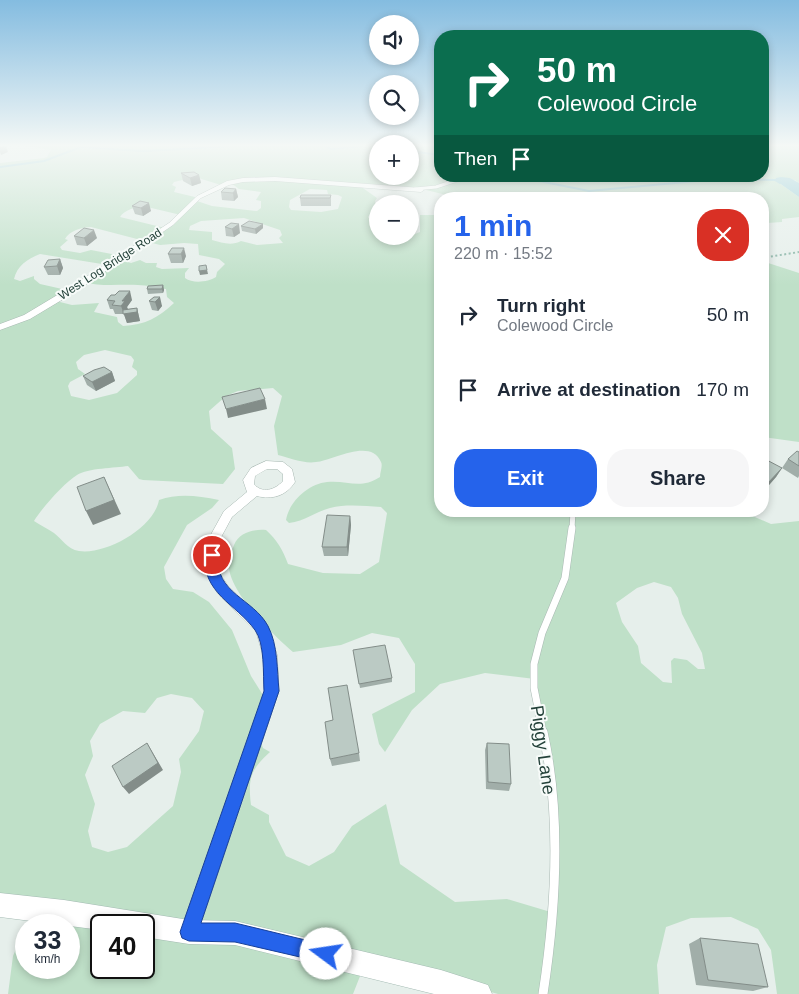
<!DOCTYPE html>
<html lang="en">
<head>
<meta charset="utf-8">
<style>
  :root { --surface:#fff; --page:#f6f6f7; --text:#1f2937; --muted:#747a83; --accent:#2563eb }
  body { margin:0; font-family:Arial,sans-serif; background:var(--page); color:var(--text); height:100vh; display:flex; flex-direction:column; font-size:19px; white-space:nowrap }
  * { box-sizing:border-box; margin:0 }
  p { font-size:16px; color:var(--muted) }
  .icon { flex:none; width:28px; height:28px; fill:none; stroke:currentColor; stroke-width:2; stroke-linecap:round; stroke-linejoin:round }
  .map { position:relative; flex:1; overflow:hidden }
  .sheet { position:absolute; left:434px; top:192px; width:335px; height:325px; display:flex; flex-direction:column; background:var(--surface); border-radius:20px; box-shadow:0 2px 8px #0003 }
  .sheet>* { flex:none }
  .hud { position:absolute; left:434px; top:30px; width:335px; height:152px; border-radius:20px; box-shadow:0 2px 8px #0003; background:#0b6e4f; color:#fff; overflow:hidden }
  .controls { position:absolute; left:369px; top:15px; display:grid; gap:10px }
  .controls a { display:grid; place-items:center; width:50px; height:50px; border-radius:50%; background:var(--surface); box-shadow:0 2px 8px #0003; font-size:25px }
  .speed { position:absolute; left:15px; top:914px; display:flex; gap:10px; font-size:25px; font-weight:700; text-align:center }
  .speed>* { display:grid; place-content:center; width:65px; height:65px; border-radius:50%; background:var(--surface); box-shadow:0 2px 8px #0003; line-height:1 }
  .speed small { font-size:12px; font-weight:400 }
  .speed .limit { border:2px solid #111; border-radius:8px; background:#fff; color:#111 }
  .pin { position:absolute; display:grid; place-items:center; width:42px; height:42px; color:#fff; margin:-21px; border:2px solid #fff; border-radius:50%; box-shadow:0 1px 5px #0007 }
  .me { position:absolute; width:55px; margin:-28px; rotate:284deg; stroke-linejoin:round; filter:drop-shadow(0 0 4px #0008) }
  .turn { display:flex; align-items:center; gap:18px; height:105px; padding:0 20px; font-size:22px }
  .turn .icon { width:65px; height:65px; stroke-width:2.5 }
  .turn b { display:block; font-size:35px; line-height:42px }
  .then { display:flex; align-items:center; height:48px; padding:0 20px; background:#0003; gap:10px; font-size:19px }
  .round { display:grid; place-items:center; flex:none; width:52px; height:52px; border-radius:20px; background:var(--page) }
  .overview { display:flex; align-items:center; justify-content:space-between; height:85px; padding:0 20px }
  h1 { font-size:30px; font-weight:600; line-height:38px; color:var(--accent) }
  .button { display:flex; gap:10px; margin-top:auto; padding:10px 20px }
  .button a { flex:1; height:58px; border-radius:20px; background:var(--accent); color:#fff; font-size:20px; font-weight:600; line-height:58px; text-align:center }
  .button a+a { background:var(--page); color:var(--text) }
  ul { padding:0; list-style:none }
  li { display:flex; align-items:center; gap:15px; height:75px; padding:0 20px }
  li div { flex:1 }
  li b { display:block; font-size:19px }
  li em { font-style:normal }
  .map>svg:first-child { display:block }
  .green { fill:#bfe0c8; fill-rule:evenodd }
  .water { fill:#8ec9d4 }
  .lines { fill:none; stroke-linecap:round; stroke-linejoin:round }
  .stream { stroke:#8ec9d4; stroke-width:2 }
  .lane-far3-casing { stroke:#a8b8b2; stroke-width:4 }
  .lane-far2-casing { stroke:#a8b8b2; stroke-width:6 }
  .lane-far1-casing { stroke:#a8b8b2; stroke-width:8 }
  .lane-casing { stroke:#a8b8b2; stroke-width:10 }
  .street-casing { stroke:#a8b8b2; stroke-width:1 }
  .secondary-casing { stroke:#a4bbb3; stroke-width:1 }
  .path { stroke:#86b3a5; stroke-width:2; stroke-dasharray:2 2.5; stroke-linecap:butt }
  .lane-far3 { stroke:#fff; stroke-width:3 }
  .lane-far2 { stroke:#fff; stroke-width:5 }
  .lane-far1 { stroke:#fff; stroke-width:7 }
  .lane { stroke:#fff; stroke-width:9 }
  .street { fill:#fff; fill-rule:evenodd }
  .secondary { fill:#fff; fill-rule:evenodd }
  .wall { fill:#a1aea9 }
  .shaded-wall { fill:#838d89 }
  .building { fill:#bbcac4; stroke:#838d89 }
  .route { fill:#2563eb; stroke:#184099 }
  .labels { text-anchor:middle; stroke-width:4; stroke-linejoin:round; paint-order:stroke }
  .far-street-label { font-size:12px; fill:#24423a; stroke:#f7fbf9 }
  .near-street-label { font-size:18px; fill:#24423a; stroke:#f7fbf9 }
</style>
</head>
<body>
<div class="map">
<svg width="799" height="994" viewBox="0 0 799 994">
  <rect width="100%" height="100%" fill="#e6efeb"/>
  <path class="green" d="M26,146H377L378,176H410V146H440V176H762L763,146H799V183L795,180H775L799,197V217L782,219V222L767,223L766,229L763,231L762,199H463L426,190L360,186L377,198L375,201L377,208L373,211L368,217L370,220L377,222L378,236H410L420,232V215H440V511H741L771,524L799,521V994H777L771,950L758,929L731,917L691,918L666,927L657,965L659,994H498L373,959L366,961L353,994H8L13,956L36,902L0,899V163L44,158L47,157L51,150ZM195,177L221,185L231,183L239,189L261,192L256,200L261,201V208L257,211L212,206L197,201L199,198L174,192L176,187L172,185L174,182ZM310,189L327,190L328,194L338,195L342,197L338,209L321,212L291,210L289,207L290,200ZM143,206L181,215L165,228L120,217C124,210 136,207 143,206ZM244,218L280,230L282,235L279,238L283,243L257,245L241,241C232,246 222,243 212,240V232L189,230L190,226L201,221ZM91,227L160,245L184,243L198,244L199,255L219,259L225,264L217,272L216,277C208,282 193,284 185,278V273L189,268L162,269L156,267L157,263H146L140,260L131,263L118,259L122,256L91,250L80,253L62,250L60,247L68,240L65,239C69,231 82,227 91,227ZM40,254L108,265L83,282C102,287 119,284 138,285C147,285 157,288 166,289L167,297L174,303C158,318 145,325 123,326L118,322L117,317L94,312L99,303L72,305L56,301L71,291L40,284L34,279V276L20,281L14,279C17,266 27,259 40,254ZM105,350L131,356L134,360L132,367L137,371V375L117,393L89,400L71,396L68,386L70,382L85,374L78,369L76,362L84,355ZM273,388L282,396L274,426L278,455C290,458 304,464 316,462C331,461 371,437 381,462C383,466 380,472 380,477C360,490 348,480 327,482C308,484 289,502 286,520L289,523C305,521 315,512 330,508C346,504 364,506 381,507L387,513L379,562L360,574L323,573L288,564C283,550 277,540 266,530C254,529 239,532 234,545C232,550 230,555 229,560C224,588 273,635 293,652L341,645L372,633L399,638L415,664V692L372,714L379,744L385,752L412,710L440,684L485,673L535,679L556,858L554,913L507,899L455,902L400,864L386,804L352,826L334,852L309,866L286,856L269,822V815L251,805C248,779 250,770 270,752L263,748L260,740L266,700L251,676L232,630L209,602L193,592L173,589L166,579L164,567L187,525L212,508L219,500C198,496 179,493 159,500C154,528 106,555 79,551C67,549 62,539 54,533C48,529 40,525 34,521C42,508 64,483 77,475C88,468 115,468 128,466L139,479L143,480L223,484L235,469L232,448L211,429L209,411L226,396L238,391ZM654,582L671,587L678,598L682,614L702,653L705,669H698L687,660L674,658L671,661L672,683L663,682L641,663L638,646L622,622L616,603L637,588ZM171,694L192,698L204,711L199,731L179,759L181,772L173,806L127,847L108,852L92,847L88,831L95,804L85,775L93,756L90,741L100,724L123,711L145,713L157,698ZM26,925H69V968H26ZM101,925H144V968H101Z
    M762,261L799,273V442L763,437Z"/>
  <path class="water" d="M781,177L790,178L799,183V197L775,180L776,178Z"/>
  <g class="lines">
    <path class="stream" d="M250,146H309
      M325,146L331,149L366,146
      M376,146H378
      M410,151L440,155
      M0,167L44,161L81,147L143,151L237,146
      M514,176L589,191L718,179L775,180L780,183"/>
    <defs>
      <path id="lane-far3" d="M415,189L436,187L469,176"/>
      <path id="lane-far2" d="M572,529L573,511"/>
      <path id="lane-far1" d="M543,733L534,688V664L542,633L565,578L572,528"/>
      <path id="lane" d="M543,732C562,817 556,909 543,994"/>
      <path id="street" d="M275,177L421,188L424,190L421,192L275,181L243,182L229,185L201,198L173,225L75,292L30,319L0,330V324L24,315L69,288L169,223L197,196L227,181L243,178Z
        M266,461L283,462L292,469L295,482C286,496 272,500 257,496L232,517L219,541L217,569L228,586L267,624L277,655L279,691L198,932L195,938L189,941L183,938L180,932L265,691L263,655L256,631L218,594L205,570L209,538L224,511L247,492L243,480L251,468ZM267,469H277L283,474V481C275,490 262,494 254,484L255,476Z"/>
      <path id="secondary" d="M0,893L64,900L189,920L235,921L441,970L488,985L492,994H434L235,945L189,944L144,937V925H101V930L0,917Z"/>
    </defs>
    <use href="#lane-far3" class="lane-far3-casing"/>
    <use href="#lane-far2" class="lane-far2-casing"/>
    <use href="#lane-far1" class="lane-far1-casing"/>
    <use href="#lane" class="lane-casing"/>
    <use href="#street" class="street-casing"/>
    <use href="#secondary" class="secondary-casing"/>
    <path class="path" d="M762,258L799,252"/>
    <use href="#lane-far3" class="lane-far3"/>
    <use href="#lane-far2" class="lane-far2"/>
    <use href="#lane-far1" class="lane-far1"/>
    <use href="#lane" class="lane"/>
    <use href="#street" class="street"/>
    <use href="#secondary" class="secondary"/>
  </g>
  <path class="wall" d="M181,173L199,175L201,183L192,186L183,181Z
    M236,189L238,197L234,201L222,200L221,192Z
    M331,195V206H301L300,198Z
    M140,201L151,211L143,216L135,214L132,206Z
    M231,223L240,233L234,237L226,236L225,227Z
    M241,226L263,228L256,234L242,231Z
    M74,236L97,238L87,246L77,245Z
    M172,248L186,256L183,263H171L168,254Z
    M60,259L63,268L60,275H48L44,267Z
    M163,285L164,290L163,293L148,294L147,289Z
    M154,297L162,306L158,311L152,310L149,301Z
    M107,300H132L127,307L128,309L137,308L140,321L127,323L124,314H115L113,309H110Z
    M112,372L115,381L96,391L87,385L83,376Z
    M799,452V476L798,478L782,468L788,459Z
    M762,459L782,468L776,477L762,493Z
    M350,516L351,525L348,556H324L322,547Z
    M354,654L392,678V682L360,688Z
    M487,743L511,784L509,791L486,789L485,750Z
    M359,753L360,761L332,766L330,759Z
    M700,938L768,987L753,991L696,985L689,944Z"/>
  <path class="shaded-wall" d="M2,146H6L8,152L1,155L0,152V147Z
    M199,175L201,183L192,186L190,178Z
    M236,189L238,197L234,201L233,193Z
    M149,203L151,211L143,216L141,208Z
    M239,224L240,233L234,237L232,229Z
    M263,224V228L256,234L255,229Z
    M94,230L97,238L87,246L84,238Z
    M184,248L186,256L183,263L181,254Z
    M60,259L63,268L60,275L57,266Z
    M206,265L208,274L200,275L199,271Z
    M163,285L164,290L163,293L162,289Z
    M130,291L132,300L127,307L128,310L137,308L140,321L127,323L121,306L122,301Z
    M160,297L162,306L158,311L155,302Z
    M112,372L115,381L96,391L92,382Z
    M265,399L267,409L228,418L226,409Z
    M782,468L776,477L762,493L767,484Z
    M104,477L121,514L93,525L86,511Z
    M350,516L351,525L348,556L347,547Z
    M147,743L163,770L129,794L123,787Z"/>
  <path class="building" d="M194,172L199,175L190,178L181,173Z
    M225,188L236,189L233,193L221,192Z
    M301,195H331L330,198H300Z
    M140,201L149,203L141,208L132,206Z
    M249,221L263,224L255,229L241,226Z
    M231,223L239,224L232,229L225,227Z
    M84,228L94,230L84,238L74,236Z
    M172,248H184L181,254H168Z
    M60,259L57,266L44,267L48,260Z
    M206,265L207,270L199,271V266Z
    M163,285L162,289H147L148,286Z
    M119,291H130L122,301H125L121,306L112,305L115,301L107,300L111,295H115Z
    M154,297H160L155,302L149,301Z
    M137,308V312L123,314V310Z
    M104,367L112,372L92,382L83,376L94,370Z
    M260,388L265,399L226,409L222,397Z
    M797,451L799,452V466L788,459Z
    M763,458L782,468L767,484L762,482V459Z
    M104,477L114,500L86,511L77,487Z
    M327,515L350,516L347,547H322Z
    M385,645L392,678L359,684L353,650Z
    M347,685L359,753L330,759L325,722L333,720L328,688Z
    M147,743L158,763L123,787L112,766Z
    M487,743L509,744L511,784L488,782Z
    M700,938L758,944L768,987L708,980Z"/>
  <linearGradient id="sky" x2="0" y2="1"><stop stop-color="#84bce0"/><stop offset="0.51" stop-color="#f4f8f6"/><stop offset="1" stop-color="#f4f8f6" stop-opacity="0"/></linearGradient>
  <rect width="799" height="285" fill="url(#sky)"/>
  <path class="route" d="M212,550L218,555C215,594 253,598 268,626C278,645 277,670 279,691L201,923H235L326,945L333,947L335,954L333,961L326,963L235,942L189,941L182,938L180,932L264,691C263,674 265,644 255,630C236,604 202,593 205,555Z"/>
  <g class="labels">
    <g class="far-street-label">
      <text transform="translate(110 264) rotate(-33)" y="4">West Log Bridge Road</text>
    </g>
    <g class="near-street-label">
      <text transform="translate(543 750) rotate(82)" y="6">Piggy Lane</text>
    </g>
  </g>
</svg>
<div class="controls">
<a><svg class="icon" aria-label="sound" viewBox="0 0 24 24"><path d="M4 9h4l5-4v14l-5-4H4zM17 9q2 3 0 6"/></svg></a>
<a><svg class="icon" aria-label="search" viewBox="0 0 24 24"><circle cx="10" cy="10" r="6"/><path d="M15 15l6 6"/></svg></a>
<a>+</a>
<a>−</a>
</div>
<div class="speed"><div>33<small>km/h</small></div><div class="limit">40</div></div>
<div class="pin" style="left:212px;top:555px;background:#d93025"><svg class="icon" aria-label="arrive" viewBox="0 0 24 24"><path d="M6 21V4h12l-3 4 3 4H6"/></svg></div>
<svg class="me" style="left:326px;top:954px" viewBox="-20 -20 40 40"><circle r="19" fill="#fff"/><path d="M0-13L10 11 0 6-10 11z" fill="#2563eb"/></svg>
<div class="hud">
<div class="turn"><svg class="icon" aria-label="right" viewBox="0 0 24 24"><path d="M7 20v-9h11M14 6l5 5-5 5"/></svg><div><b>50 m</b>Colewood Circle</div></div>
<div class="then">Then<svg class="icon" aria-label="arrive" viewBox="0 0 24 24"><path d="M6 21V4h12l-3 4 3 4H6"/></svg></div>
</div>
<section class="sheet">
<div class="overview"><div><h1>1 min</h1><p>220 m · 15:52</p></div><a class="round" style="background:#d93025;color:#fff"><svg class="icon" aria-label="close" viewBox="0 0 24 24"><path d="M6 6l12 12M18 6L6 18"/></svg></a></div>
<ul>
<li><svg class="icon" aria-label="right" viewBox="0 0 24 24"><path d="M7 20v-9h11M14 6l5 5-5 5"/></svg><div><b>Turn right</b><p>Colewood Circle</p></div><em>50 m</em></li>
<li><svg class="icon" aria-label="arrive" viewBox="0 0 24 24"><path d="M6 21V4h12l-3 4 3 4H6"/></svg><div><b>Arrive at destination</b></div><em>170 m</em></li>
</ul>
<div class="button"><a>Exit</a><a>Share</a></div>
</section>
</div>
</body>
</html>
